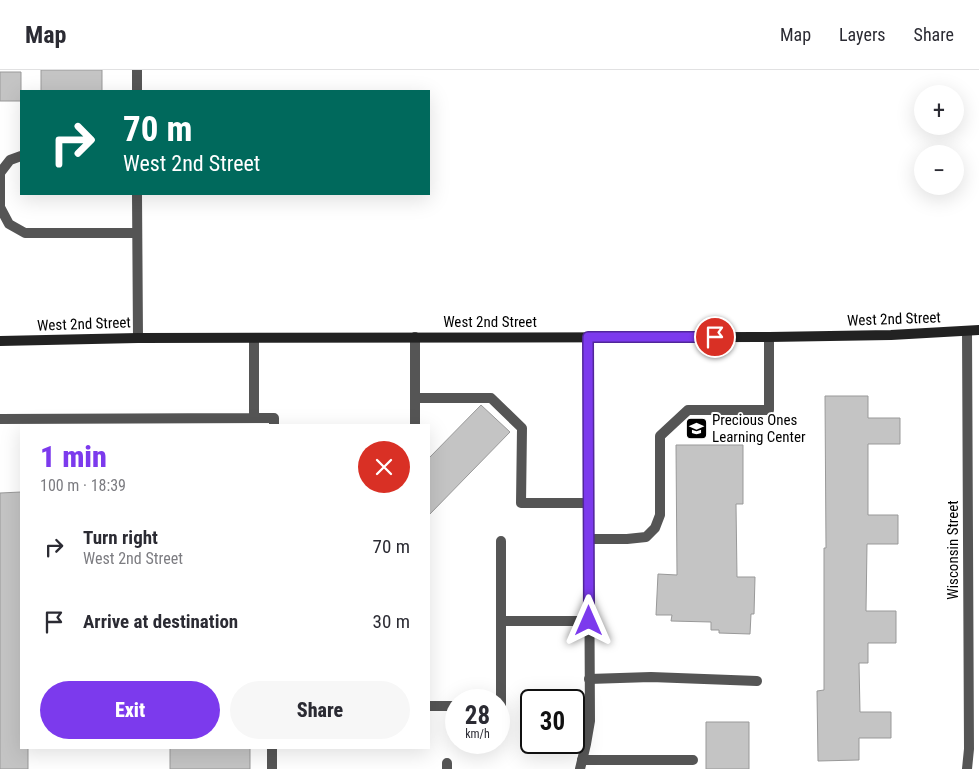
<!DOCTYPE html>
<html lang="en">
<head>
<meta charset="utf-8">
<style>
  :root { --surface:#fff; --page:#f7f7f7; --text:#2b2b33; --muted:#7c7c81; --line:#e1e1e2; --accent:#7c3aed }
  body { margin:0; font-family:"Roboto Condensed",sans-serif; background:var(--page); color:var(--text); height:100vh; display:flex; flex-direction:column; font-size:19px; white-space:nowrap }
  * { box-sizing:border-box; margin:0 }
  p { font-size:16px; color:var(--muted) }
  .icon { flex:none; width:28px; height:28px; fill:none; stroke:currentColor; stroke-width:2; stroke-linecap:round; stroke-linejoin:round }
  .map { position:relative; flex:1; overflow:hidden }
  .side { position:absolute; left:20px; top:354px; width:410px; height:325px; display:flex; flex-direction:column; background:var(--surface); border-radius:0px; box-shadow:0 5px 20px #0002 }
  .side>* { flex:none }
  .hud { position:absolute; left:20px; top:20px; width:410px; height:105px; border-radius:0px; box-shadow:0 5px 20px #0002; background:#00695c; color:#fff; overflow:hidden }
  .fabs { position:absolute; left:914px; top:15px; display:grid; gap:10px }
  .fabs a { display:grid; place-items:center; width:50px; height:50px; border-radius:50%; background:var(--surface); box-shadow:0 5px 20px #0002; font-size:25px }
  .speed { position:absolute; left:445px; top:619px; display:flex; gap:10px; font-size:25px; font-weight:700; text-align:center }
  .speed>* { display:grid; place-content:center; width:65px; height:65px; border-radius:50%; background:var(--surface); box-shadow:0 5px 20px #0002; line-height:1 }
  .speed small { font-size:12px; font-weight:400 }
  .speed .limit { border:2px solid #111; border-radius:8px; background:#fff; color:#111 }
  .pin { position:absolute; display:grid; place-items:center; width:42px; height:42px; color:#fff; margin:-21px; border:2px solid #fff; border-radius:50%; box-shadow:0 1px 5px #0007 }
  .me { position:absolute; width:55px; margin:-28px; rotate:0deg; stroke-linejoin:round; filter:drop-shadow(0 0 4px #0008) }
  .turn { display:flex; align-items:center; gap:18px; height:105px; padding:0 20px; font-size:22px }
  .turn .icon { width:65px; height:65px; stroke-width:2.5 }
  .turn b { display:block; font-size:35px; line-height:42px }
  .round { display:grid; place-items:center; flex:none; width:52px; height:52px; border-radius:26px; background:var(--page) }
  .summary { display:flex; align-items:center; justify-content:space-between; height:85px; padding:0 20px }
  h1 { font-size:30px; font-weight:800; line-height:38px; color:var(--accent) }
  .button { display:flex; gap:10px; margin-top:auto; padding:10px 20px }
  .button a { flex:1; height:58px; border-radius:30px; background:var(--accent); color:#fff; font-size:20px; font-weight:800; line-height:58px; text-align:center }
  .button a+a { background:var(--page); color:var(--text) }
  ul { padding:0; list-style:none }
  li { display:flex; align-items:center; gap:15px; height:75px; padding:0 20px }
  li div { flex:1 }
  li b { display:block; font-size:19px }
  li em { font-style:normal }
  header { display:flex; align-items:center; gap:30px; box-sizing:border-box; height:70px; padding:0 25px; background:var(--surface); border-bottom:1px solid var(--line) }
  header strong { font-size:24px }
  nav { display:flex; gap:28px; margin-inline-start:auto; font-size:18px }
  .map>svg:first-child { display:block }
  .building { fill:#c4c4c4; stroke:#999 }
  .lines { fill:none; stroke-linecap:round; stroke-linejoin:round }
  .lane { stroke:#555; stroke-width:10 }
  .street { stroke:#555; stroke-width:10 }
  .secondary { stroke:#222; stroke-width:10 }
  .route-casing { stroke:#51269a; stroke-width:12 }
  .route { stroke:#7c3aed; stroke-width:9 }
  .labels { text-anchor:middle; stroke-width:4; stroke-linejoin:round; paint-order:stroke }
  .street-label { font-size:15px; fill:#000; stroke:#fff }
  .poi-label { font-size:15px; fill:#000; stroke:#fff; text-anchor:start }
</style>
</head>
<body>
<header>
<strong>Map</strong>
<nav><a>Map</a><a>Layers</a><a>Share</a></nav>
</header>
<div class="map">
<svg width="979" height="699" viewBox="0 0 979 699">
  <rect width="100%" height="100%" fill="#fff"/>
  <path class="building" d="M41,0H102V21H41Z
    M0,2H21V31H0Z
    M825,326H868V348H900V374H868V445H898V474H867L866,541H896V573H868V593H859L860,642H891V668H859V690L818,691L817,621L824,620V478H826Z
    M481,335L510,362L429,445V388Z
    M676,375H743V434H736L737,507H755L754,544H751L750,564L719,563V560H711V552L671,551L672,545H656L658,504L677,505Z
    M21,422V678H28V699H0V423Z
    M706,652H749V699H706Z
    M170,678H250V699H170Z"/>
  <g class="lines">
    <path class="lane" d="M137,0V21
      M21,86L10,90L0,103V137L9,154L25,163H137
      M137,124L138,268
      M254,268V348
      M415,328H491L522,358L521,433H589
      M0,349L274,348V355
      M415,355V267
      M589,469H627L646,467L655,458L660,445V366L688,340H769V267
      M501,551H589
      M589,609L651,607L757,611
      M429,636H456
      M499,636H501V471
      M582,690H693
      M447,693V699
      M272,699V678"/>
    <path class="street" d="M580,699L586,674L590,651L588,267
      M967,699L969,679L967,261"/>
    <path class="secondary" d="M0,271L138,268L769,267L891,265L979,260"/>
  </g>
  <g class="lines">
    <defs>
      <path id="route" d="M589,551L588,267H715"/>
    </defs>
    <use href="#route" class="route-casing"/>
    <use href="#route" class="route"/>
  </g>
  <defs>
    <symbol id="school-square" viewBox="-11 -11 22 22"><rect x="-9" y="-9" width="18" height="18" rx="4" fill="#000" stroke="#fff"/><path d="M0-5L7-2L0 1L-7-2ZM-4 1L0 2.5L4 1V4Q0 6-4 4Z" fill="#fff"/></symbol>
  </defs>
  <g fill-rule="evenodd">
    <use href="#school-square" x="684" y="346" width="25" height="25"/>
  </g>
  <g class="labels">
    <g class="street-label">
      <text transform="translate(894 249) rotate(-2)" y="5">West 2nd Street</text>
      <text x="490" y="257">West 2nd Street</text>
      <text transform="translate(84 254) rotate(-2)" y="5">West 2nd Street</text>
      <text transform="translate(953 480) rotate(-90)" y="5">Wisconsin Street</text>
    </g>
    <g class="poi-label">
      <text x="712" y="355">Precious Ones<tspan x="712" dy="17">Learning Center</tspan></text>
    </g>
  </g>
</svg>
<div class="fabs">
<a>+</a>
<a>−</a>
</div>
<div class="speed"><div>28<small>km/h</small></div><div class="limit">30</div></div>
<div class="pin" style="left:715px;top:267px;background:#d93025"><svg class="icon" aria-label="arrive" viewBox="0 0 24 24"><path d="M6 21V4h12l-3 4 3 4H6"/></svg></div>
<svg class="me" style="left:589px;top:551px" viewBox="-20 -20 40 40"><path d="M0-17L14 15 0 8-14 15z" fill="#7c3aed" stroke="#fff" stroke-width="4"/></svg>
<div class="hud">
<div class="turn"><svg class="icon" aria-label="right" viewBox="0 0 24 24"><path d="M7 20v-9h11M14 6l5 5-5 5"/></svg><div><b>70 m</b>West 2nd Street</div></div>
</div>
<section class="side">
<div class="summary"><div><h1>1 min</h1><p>100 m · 18:39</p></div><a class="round" style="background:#d93025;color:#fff"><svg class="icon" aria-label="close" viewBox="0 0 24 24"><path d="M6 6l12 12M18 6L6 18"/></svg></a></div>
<ul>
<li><svg class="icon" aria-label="right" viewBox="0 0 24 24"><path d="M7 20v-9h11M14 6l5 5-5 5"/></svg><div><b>Turn right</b><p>West 2nd Street</p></div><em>70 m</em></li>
<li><svg class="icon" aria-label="arrive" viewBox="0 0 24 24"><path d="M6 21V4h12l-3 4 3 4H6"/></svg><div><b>Arrive at destination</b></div><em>30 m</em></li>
</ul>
<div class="button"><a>Exit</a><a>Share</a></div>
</section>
</div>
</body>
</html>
